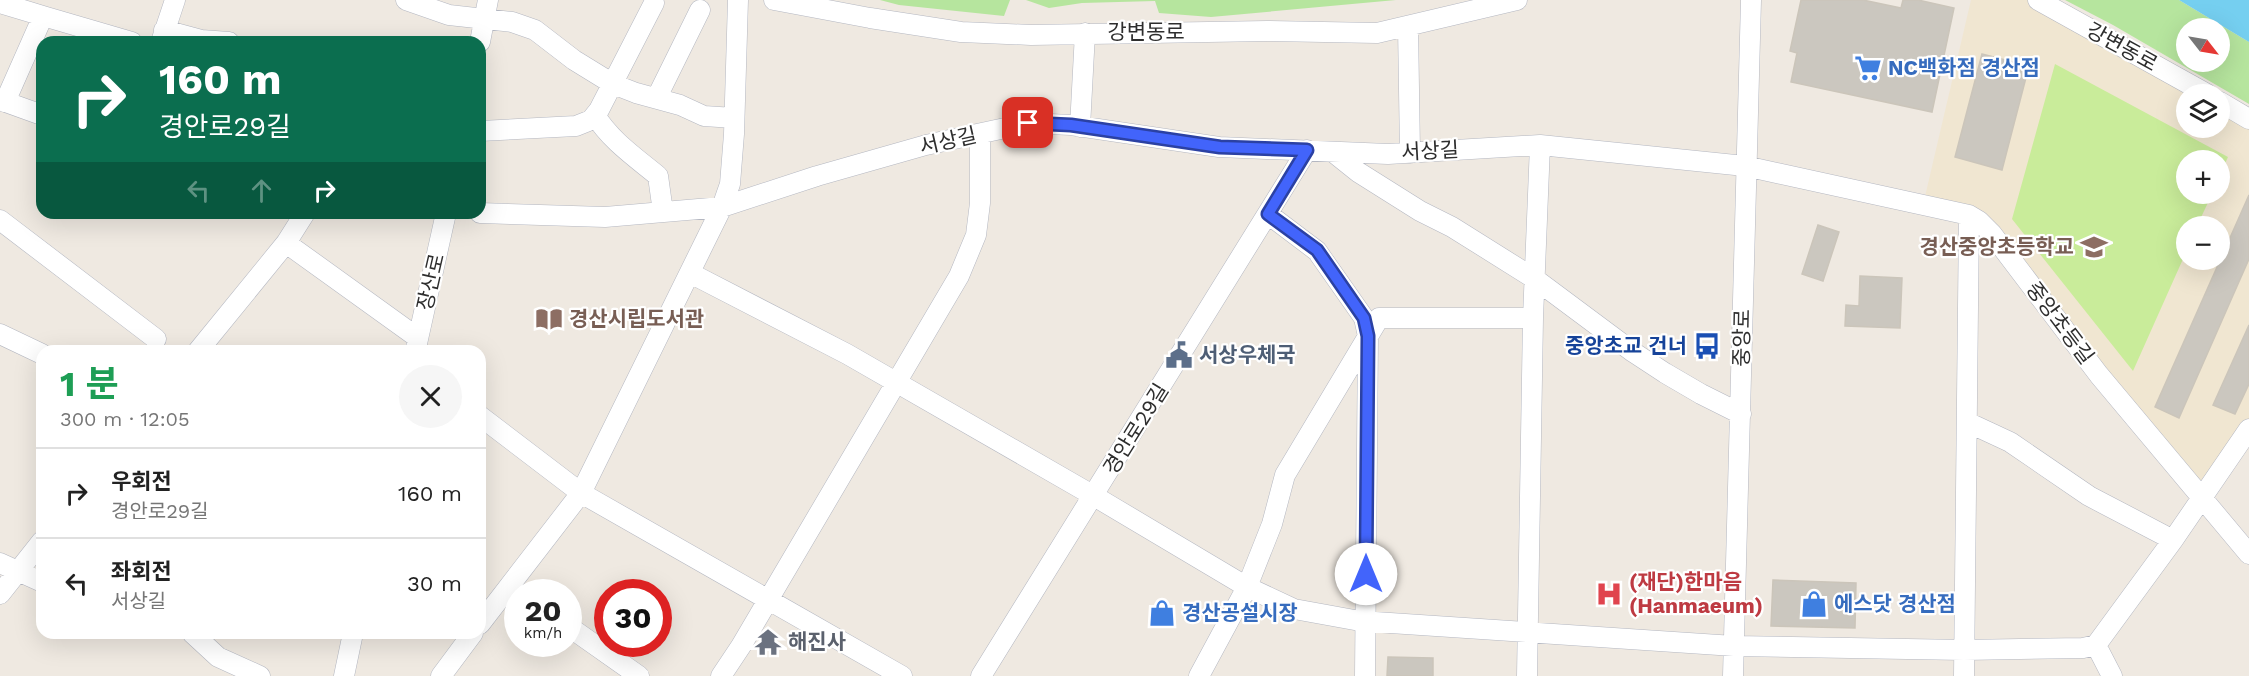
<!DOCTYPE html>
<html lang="ko">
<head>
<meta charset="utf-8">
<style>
  :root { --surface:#fff; --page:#f6f6f6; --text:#222; --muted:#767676; --line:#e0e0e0 }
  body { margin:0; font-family:"Work Sans","Noto Sans KR",sans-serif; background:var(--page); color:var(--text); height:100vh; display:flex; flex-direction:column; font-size:22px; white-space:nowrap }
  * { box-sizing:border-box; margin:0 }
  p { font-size:20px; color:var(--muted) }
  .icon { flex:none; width:33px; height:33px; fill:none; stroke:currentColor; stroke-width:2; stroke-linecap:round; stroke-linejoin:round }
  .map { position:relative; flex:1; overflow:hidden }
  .details { position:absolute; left:36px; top:345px; width:450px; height:294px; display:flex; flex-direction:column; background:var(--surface); border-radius:18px; box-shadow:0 6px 24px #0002 }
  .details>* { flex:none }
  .top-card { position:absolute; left:36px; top:36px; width:450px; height:183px; border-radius:18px; box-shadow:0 6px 24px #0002; background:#0b6e4f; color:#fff; overflow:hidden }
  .needle { width:39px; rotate:121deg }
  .buttons { position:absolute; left:2176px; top:18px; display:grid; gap:12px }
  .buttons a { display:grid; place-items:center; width:54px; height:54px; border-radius:50%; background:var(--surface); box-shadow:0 6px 24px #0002; font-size:30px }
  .speed { position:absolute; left:504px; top:579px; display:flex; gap:12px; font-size:30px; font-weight:700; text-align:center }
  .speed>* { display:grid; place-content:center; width:78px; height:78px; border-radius:50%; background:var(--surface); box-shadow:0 6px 24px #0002; line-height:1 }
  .speed small { font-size:15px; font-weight:400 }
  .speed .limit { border:9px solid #d22; background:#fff; color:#111 }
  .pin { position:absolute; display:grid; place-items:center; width:51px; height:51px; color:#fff; margin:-26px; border-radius:12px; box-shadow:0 3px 9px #0006 }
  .me { position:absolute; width:66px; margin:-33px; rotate:0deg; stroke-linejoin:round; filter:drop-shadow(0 0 4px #0008) }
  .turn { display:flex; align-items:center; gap:21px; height:126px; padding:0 24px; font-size:27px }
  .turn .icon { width:78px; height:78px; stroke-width:2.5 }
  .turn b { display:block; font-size:42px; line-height:51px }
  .lanes { display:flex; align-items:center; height:57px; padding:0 24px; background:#0003; justify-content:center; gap:30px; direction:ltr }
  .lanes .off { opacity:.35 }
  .round { display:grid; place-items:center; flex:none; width:63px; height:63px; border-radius:32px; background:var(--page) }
  .overview { display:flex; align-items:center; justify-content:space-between; height:102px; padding:0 24px }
  h1 { font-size:36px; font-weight:700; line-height:45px; color:#1e9e55 }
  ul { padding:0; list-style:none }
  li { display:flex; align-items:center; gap:18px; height:90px; padding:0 24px; border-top:2px solid var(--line) }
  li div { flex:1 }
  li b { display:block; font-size:22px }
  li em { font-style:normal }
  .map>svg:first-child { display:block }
  .education { fill:#f0e6d1; fill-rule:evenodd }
  .park { fill:#b6e59e; fill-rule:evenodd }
  .pitch { fill:#c9ec9a }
  .water { fill:#75cff0 }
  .building { fill:#cbc7bf; stroke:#cbc5ba; stroke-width:1.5 }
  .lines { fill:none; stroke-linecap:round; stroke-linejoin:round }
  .minor-casing { stroke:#b4b7c1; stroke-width:21 }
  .minor { stroke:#fff; stroke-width:20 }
  .route-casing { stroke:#2b41a3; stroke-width:15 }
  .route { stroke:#4264fb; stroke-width:10 }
  .labels { text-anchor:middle; stroke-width:4.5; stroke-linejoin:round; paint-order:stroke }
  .street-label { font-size:21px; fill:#2e2e2e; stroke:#fff }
  .shop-label { font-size:21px; font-weight:bold; fill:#366cbe; stroke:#fff; text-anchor:start }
  .education-label { font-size:21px; font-weight:bold; fill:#785e54; stroke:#fff; text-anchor:end }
  .transit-label { font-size:21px; font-weight:bold; fill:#164399; stroke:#fff; text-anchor:end }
  .service-label { font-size:21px; font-weight:bold; fill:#4e5e75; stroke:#fff; text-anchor:start }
  .health-label { font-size:21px; font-weight:bold; fill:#be3a42; stroke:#fff; text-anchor:start }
  .worship-label { font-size:21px; font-weight:bold; fill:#5b616d; stroke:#fff; text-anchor:start }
</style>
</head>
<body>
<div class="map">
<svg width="2249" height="676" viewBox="0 0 2249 676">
  <rect width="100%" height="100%" fill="#efe9e1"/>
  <path class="education" d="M1971,0H2038L2206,94H2187V128H2220V102L2249,119V430L2202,498L1992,234L1923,205ZM2187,160H2220V194H2187ZM2187,226H2220V260H2187Z"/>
  <path class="park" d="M880,0H1010L1004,16L899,5Z
    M1026,0H1396L1211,17L1159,13L1155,1L1082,3L1049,8Z
    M2065,0H2179L2249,42V104L2113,25ZM2187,28H2220V62H2187Z"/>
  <path class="pitch" d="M2055,64L2228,157L2220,175V160H2187V194H2212L2197,226H2187V250L2133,371L2012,219Z"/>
  <path class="water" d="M2179,0H2249V42Z"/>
  <path class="building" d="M1801,0H1863L1901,8L1903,0H1918L1954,8L1932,112L1791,82L1797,53L1790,51Z
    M1982,54L2029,66L2002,170L1955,157Z
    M2249,195V259L2179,418L2155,407Z
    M1818,225L1839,232L1823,281L1802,274Z
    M1860,276L1902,278L1900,328L1845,326L1846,305L1859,306Z
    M2249,325V384L2235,414L2213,405Z
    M1773,580L1856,583L1855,628L1771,626Z
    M1388,657L1433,658V676H1387Z"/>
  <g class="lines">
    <defs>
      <path id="minor" d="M406,0L449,15L512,22L535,30L574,60L613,84L636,93L680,105L704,116L734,118
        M774,0L870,18L961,32L1031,35L1267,31L1377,33L1517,0
        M2038,0L2207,94
        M0,3L43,16
        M1408,26L1410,153
        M164,30L201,40L229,42
        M161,42L175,0
        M480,42L488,0
        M657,97L700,10
        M0,100L42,115
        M5,102L43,16L132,42
        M2220,102L2249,119
        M595,115C610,140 635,157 658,176L663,212
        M1080,127L1085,33
        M480,131L576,126L591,120L599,110L654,3
        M1333,152L1358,172L1420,211L1452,227L1535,279L1633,352L1665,373L1701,394L1741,414
        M480,213L605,217L722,207L817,176L926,145L1028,123L1071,125L1219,147L1388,154L1540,145L1745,166L1969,215L1979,221L1992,234L2099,375L2249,554
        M1268,214L1317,251L1364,318L1368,336L1365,676
        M0,220L156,339
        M286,243L418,338
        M690,273L847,354L1094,496L1247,587L1294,609L1360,621L1734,646L1964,650L2083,648L2096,645L2112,676
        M0,334L42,354
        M416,348L446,213
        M198,351L286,243L305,213
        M480,416L581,493L902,676
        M1967,422L2010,442L2089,496L2173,540
        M0,563L42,582
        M0,594L42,541
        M480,624L581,493L722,207L730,184L734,134L738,0
        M568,626L639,676
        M192,633L218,657L260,676
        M2096,645L2173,540L2249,429
        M344,676L353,633
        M441,676L473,633
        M721,676L741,646L959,276L976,235L980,203V134
        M981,676L1307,150
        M1199,676L1247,587L1272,524L1285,475L1379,318H1533
        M1527,676L1533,318L1540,145
        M1733,676L1751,0
        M1964,676L1969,215"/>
    </defs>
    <use href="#minor" class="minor-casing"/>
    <use href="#minor" class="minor"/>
  </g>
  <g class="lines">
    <defs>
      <path id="route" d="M1028,123L1071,125L1220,147L1307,150L1268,214L1317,250L1364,318L1368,336L1366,574"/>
    </defs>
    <use href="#route" class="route-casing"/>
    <use href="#route" class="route"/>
  </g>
  <defs>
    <symbol id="supermarket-bare" viewBox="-9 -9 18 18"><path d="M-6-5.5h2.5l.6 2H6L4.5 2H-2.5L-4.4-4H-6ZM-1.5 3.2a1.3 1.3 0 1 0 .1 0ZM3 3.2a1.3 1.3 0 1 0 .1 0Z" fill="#3f7fe0" stroke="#fff" stroke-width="2.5" paint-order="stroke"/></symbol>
    <symbol id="school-bare" viewBox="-9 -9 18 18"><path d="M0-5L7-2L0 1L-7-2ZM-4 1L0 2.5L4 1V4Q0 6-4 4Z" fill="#8d6e63" stroke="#fff" stroke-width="2.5" paint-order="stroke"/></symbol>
    <symbol id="library-bare" viewBox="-9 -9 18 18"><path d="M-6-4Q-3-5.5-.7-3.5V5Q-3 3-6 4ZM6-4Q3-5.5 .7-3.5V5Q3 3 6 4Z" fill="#8d6e63" stroke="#fff" stroke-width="2.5" paint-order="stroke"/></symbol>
    <symbol id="bus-bare" viewBox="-9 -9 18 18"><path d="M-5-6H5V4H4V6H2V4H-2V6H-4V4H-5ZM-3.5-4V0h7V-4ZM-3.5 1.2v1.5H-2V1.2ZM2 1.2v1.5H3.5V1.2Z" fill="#1a4fb4" stroke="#fff" stroke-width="2.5" paint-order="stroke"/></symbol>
    <symbol id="civic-bare" viewBox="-9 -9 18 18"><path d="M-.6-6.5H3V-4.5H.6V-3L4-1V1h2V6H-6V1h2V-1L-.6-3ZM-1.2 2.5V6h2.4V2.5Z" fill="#5c6f8a" stroke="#fff" stroke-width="2.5" paint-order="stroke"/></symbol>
    <symbol id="hospital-bare" viewBox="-9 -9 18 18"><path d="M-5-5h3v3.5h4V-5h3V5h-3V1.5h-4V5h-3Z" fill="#e0444e" stroke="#fff" stroke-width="2.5" paint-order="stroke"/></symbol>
    <symbol id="shop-bare" viewBox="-9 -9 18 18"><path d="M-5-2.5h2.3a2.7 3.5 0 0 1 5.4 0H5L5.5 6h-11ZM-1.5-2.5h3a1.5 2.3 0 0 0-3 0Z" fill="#3f7fe0" stroke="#fff" stroke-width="2.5" paint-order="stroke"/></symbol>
    <symbol id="temple-bare" viewBox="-9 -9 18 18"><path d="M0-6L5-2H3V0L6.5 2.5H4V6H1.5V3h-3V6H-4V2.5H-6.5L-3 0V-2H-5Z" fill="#6b7280" stroke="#fff" stroke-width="2.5" paint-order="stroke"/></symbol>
  </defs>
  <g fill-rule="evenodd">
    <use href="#supermarket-bare" x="1849" y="49" width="38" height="38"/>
    <use href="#school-bare" x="2075" y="228" width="38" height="38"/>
    <use href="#library-bare" x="530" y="300" width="38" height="38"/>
    <use href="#bus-bare" x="1688" y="327" width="38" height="38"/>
    <use href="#civic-bare" x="1160" y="336" width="38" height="38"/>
    <use href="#hospital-bare" x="1590" y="575" width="38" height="38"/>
    <use href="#shop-bare" x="1795" y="585" width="38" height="38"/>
    <use href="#shop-bare" x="1143" y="594" width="38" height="38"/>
    <use href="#temple-bare" x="749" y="623" width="38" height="38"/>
  </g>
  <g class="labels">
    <g class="street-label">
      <text x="1146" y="39">강변동로</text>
      <text transform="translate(2122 47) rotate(29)" y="7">강변동로</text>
      <text transform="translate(948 141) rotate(-13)" y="7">서상길</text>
      <text transform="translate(1430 151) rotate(-3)" y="7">서상길</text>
      <text transform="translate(431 282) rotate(-77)" y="7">장산로</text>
      <text transform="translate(2060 323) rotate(53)" y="7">중앙초등길</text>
      <text transform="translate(1742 338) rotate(-89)" y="7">중앙로</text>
      <text transform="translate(1136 429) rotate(-58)" y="7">경안로29길</text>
    </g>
    <g class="shop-label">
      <text x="1888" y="75">NC백화점 경산점</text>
      <text x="1834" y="611">에스닷 경산점</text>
      <text x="1182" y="620">경산공설시장</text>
    </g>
    <g class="education-label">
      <text x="2074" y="254">경산중앙초등학교</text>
      <text x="569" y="326" text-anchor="start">경산시립도서관</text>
    </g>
    <g class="transit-label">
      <text x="1687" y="353">중앙초교 건너</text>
    </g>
    <g class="service-label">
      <text x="1199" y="362">서상우체국</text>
    </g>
    <g class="health-label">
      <text x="1629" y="589">(재단)한마음<tspan x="1629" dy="24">(Hanmaeum)</tspan></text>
    </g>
    <g class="worship-label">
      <text x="788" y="649">해진사</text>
    </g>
  </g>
</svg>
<div class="buttons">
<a><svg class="needle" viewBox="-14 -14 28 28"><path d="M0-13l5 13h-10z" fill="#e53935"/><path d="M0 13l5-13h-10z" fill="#767676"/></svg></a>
<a><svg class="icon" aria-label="layers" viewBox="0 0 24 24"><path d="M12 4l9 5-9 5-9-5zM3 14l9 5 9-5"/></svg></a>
<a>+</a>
<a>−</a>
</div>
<div class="speed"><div>20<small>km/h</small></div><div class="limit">30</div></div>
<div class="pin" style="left:1028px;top:123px;background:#d93025"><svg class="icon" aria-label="arrive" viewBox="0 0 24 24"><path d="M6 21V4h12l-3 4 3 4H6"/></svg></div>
<svg class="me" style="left:1366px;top:574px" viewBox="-20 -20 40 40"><circle r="19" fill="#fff"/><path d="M0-13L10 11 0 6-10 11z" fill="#4264fb"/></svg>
<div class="top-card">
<div class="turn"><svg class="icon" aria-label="right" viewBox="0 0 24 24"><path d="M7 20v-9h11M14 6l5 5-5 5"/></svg><div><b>160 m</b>경안로29길</div></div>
<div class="lanes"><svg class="icon off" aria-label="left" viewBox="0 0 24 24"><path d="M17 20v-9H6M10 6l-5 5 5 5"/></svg><svg class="icon off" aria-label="ahead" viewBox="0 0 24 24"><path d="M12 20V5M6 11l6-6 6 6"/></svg><svg class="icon" aria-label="right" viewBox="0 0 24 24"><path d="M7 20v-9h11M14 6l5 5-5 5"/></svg></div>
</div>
<section class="details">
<div class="overview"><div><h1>1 분</h1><p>300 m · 12:05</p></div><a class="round"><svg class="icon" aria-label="close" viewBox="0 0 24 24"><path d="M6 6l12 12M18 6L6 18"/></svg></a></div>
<ul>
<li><svg class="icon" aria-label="right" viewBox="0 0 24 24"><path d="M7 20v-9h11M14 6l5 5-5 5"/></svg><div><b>우회전</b><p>경안로29길</p></div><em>160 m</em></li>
<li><svg class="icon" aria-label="left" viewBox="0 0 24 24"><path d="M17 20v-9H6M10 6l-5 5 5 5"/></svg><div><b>좌회전</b><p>서상길</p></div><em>30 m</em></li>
</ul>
</section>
</div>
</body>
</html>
